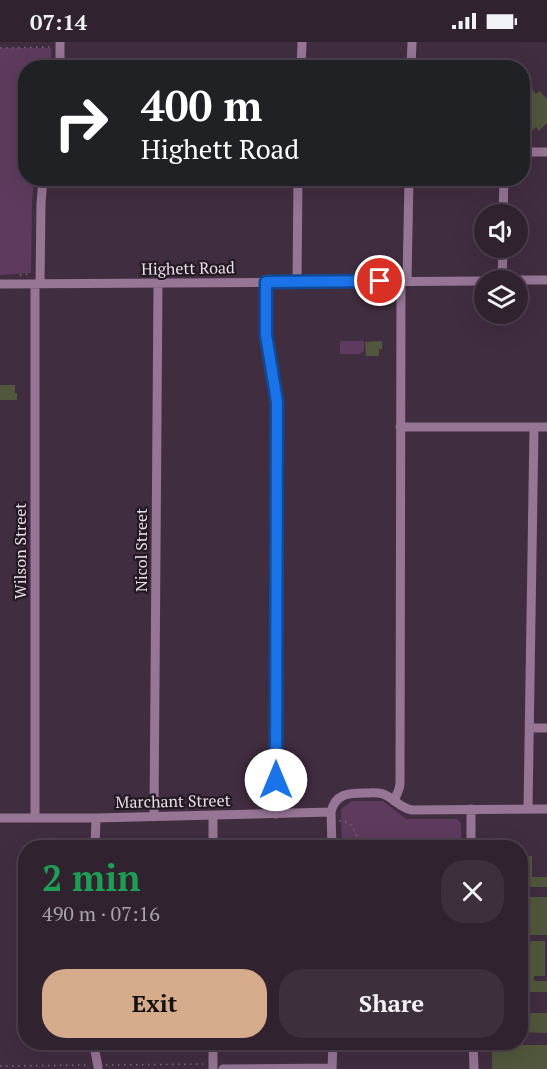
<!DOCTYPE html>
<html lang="en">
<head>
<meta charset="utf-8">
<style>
  :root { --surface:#312230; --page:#3d2f3c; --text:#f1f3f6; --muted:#a8a4ab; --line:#4c3f4c; --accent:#d6ab8b }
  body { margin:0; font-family:"PT Serif",serif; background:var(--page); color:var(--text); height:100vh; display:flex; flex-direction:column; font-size:22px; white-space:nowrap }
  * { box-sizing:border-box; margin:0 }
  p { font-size:20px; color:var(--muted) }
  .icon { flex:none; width:33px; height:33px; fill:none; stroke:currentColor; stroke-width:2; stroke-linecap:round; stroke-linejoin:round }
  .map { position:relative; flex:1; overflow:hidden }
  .side { position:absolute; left:18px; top:798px; width:510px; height:210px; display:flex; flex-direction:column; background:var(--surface); border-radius:24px; box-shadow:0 6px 24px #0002,0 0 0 2px var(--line) }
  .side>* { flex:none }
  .hud { position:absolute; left:18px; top:18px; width:512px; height:126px; border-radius:24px; box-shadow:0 6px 24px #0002,0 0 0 2px var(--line); background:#202124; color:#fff; overflow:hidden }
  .buttons { position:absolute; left:474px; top:162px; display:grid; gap:12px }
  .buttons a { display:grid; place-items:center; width:54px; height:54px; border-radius:50%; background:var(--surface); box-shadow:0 6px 24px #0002,0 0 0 2px var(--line); font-size:30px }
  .pin { position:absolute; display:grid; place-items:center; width:51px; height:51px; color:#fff; margin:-26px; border:3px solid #fff; border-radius:50%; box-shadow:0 2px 6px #0007 }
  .me { position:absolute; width:66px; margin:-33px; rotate:0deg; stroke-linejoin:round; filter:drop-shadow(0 0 4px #0008) }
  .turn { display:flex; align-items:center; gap:21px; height:126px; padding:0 24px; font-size:27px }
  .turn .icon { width:78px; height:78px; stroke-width:2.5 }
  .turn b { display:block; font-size:42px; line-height:51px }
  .round { display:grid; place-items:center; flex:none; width:63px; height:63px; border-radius:24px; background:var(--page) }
  .summary { display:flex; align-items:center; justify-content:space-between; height:102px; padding:0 24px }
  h1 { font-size:36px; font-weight:700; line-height:45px; color:#1e9e55 }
  .cta { display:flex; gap:12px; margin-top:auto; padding:12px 24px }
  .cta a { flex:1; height:69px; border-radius:24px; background:var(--accent); color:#111; font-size:24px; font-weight:700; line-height:69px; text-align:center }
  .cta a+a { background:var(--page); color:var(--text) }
  .status { display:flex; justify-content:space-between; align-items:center; height:42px; padding:0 30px; background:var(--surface); direction:ltr }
  .status svg { height:16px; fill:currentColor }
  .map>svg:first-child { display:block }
  .green { fill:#5e3b5e }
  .building { fill:#51573c }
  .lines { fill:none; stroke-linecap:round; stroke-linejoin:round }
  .path { stroke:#7b697a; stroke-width:1.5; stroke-dasharray:1.5 4.5; stroke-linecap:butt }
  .minor { stroke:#967595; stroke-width:9 }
  .route-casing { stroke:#114b97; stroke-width:15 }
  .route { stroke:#1a73e8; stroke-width:10 }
  .labels { text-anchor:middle; stroke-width:4.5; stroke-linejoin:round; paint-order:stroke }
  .street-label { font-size:16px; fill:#eaddea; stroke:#221922 }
</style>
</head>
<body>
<div class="status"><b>07:14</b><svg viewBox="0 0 49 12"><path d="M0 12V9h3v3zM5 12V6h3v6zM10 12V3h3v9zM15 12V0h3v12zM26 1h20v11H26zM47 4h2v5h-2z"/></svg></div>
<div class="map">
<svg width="547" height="1027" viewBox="0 0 547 1027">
  <rect width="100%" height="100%" fill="#412d40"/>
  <path class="green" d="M0,6H51V25L26,26V136L34,137L32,160L31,231L0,233Z
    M340,299H364V309L360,312H340Z
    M352,759H383L406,777H457L461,781V805H342L341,767Z"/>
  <path class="building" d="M532,47L536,52L540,49L547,57V81L539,89L536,85L531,90L522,82V56Z
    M382,299V307H379V314H366L365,300Z
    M0,343H15V351H17V358H0Z
    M520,814H532V835H547V845H529V853H520Z
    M520,855H547V893H520Z
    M520,899H545V934H534V939H547V950H520Z
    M520,971H547V991L520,990Z
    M492,1000H521V1003H547V1027H492Z"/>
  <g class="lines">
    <path class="path" d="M0,6L50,5
      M20,233L30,232
      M339,779C354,778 357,793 360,806
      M106,1023L203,1022
      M0,1024L89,1023"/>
    <path class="minor" d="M60,0V26
      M301,26L302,1
      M411,26L412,0
      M522,110H547
      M503,172L504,136
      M488,238H547
      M502,238L503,206
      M407,239L409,136
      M266,240V293L277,360L276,772
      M297,240L298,136
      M0,242L484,239
      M40,242L41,162L43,136
      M400,385H547
      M529,686H547
      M394,759L399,747L400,742L401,239
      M471,767V806
      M528,767L534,385
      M331,770L332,806
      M213,774V806
      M154,775L158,241
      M0,776H96L331,770C335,752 348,751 364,751C370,751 377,750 383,752C394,756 400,766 412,768L547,767
      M35,776V242
      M95,806L96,776
      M95,1000V1009L98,1025
      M213,1000V1027
      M473,1000L474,1027
      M223,1027L332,1026
      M332,1027L333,1000"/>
  </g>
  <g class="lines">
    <defs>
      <path id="route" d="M276,738L277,360L266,293V240L380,239"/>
    </defs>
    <use href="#route" class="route-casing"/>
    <use href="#route" class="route"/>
  </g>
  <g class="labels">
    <g class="street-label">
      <text transform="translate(188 226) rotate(-1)" y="6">Highett Road</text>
      <text transform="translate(141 508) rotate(-90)" y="6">Nicol Street</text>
      <text transform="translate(20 509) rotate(-90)" y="6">Wilson Street</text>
      <text transform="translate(173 759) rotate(-1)" y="6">Marchant Street</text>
    </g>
  </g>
</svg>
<div class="buttons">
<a><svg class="icon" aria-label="sound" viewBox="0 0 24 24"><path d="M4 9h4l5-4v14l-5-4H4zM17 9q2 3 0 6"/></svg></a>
<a><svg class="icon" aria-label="layers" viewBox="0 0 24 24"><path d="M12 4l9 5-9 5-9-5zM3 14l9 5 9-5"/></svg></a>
</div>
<div class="pin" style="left:380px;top:239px;background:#d93025"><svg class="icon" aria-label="arrive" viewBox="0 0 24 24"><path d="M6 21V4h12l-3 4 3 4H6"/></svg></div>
<svg class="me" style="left:276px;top:738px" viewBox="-20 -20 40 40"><circle r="19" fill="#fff"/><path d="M0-13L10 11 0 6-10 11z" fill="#1a73e8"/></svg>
<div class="hud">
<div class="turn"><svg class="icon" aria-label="right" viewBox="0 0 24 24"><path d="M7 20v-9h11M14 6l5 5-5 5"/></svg><div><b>400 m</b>Highett Road</div></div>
</div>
<section class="side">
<div class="summary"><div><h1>2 min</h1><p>490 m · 07:16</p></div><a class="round"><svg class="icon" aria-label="close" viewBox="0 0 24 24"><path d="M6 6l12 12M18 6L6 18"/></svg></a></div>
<div class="cta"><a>Exit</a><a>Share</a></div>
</section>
</div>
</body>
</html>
